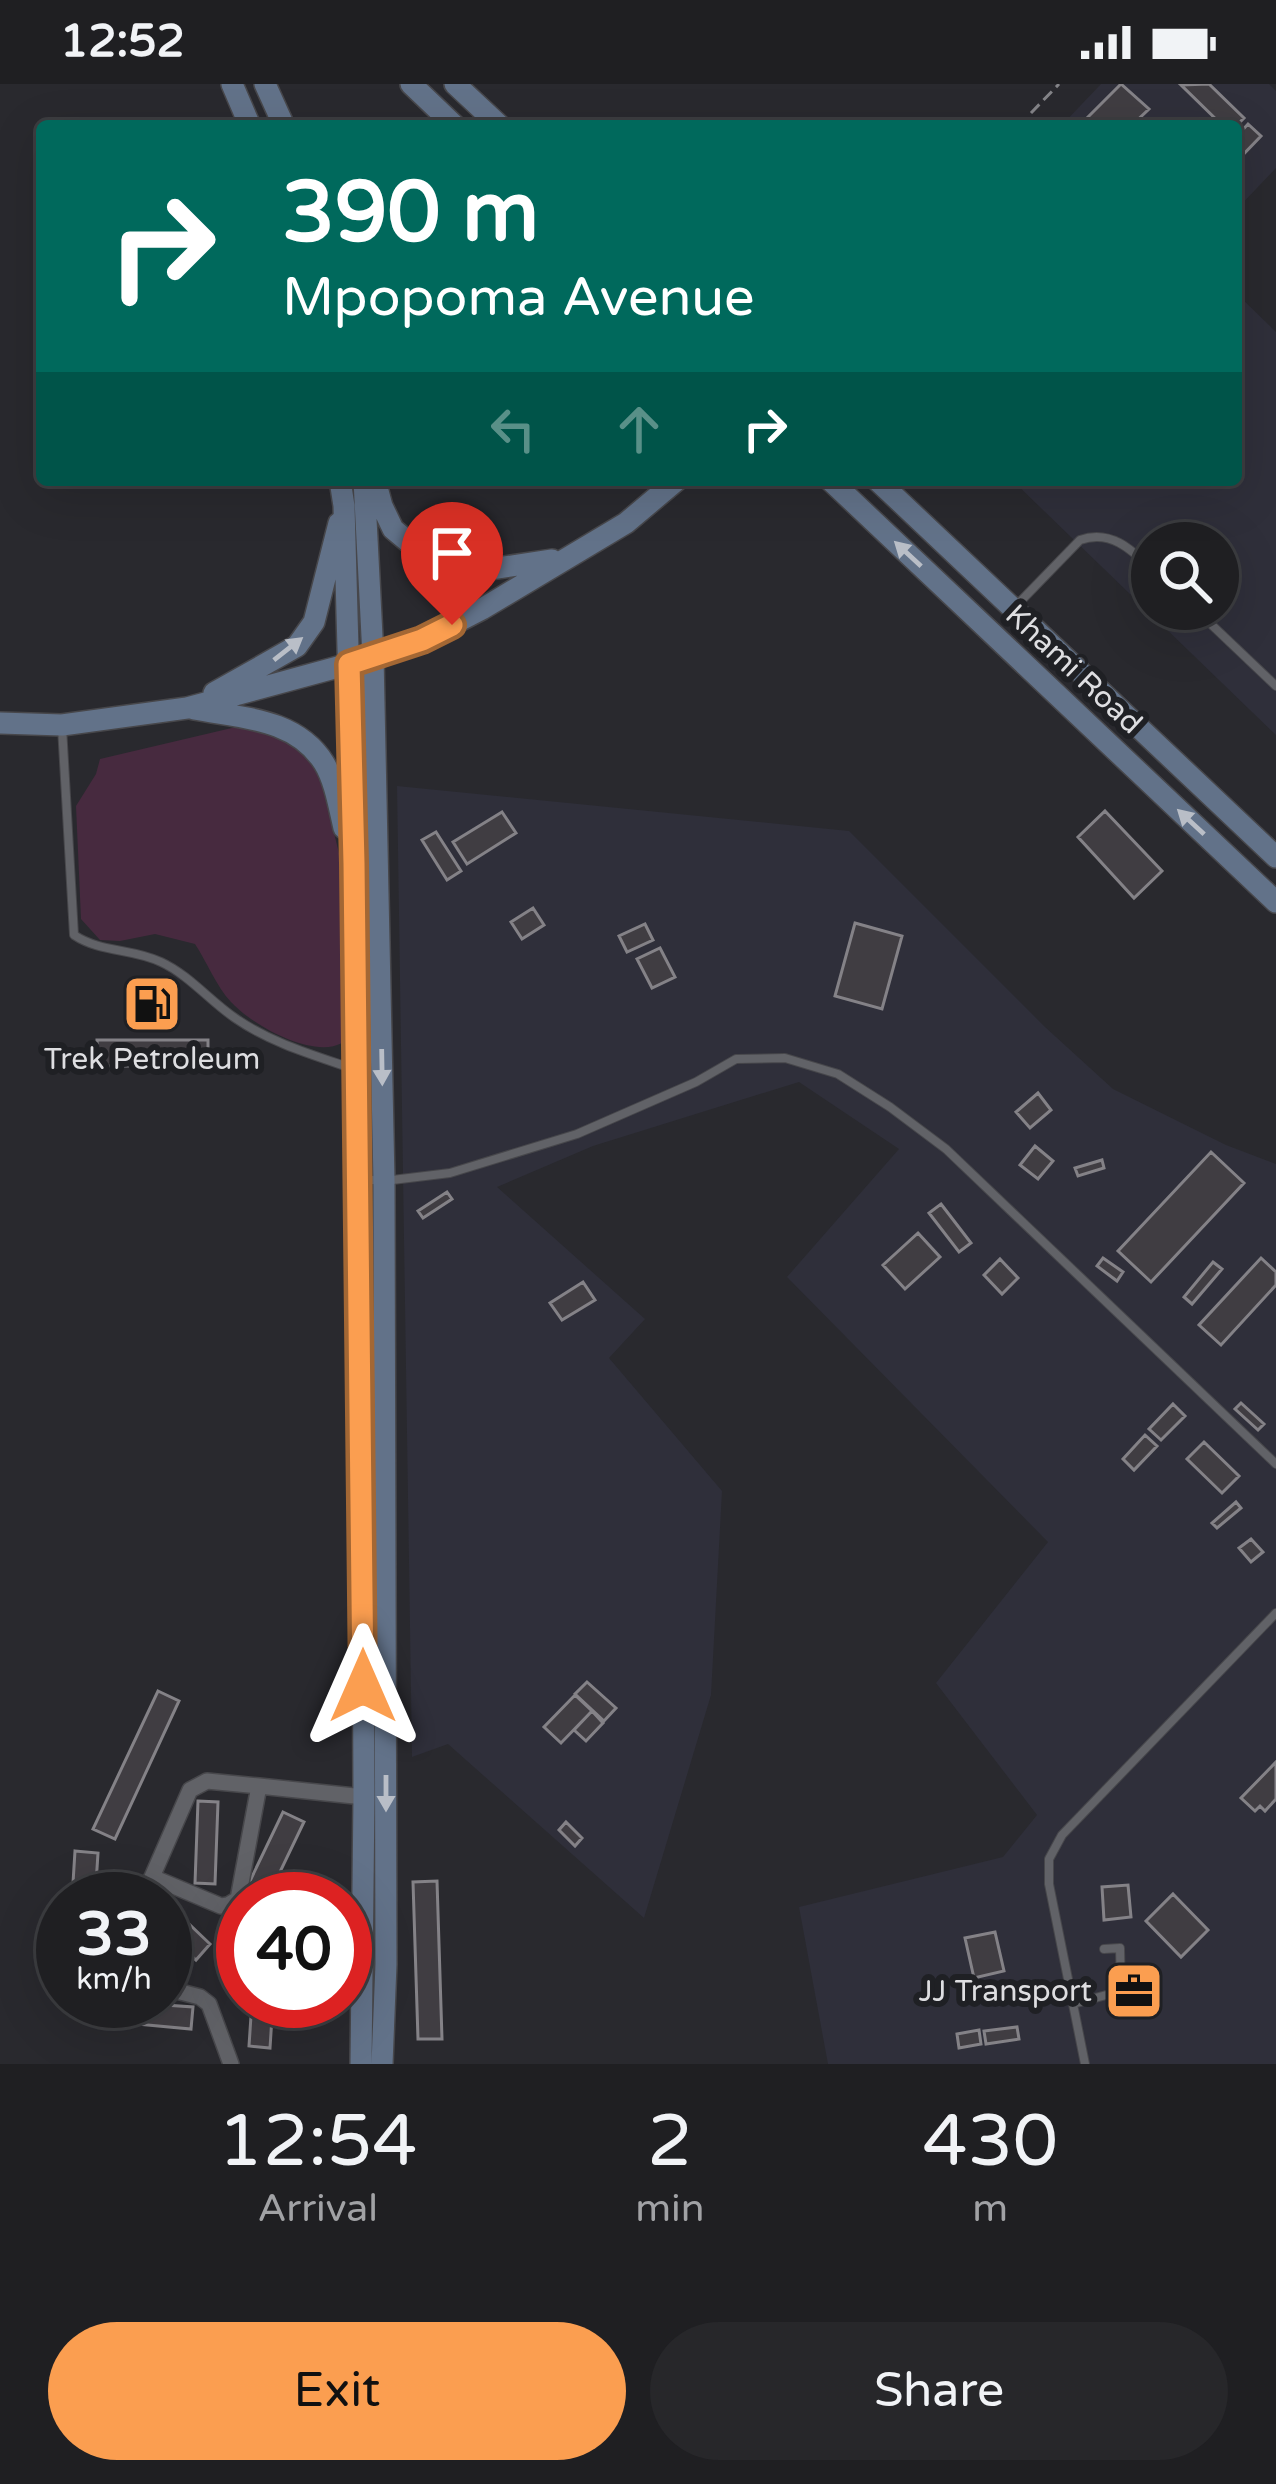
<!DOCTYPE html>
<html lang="en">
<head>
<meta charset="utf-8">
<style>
  :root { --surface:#1f1f22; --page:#27272a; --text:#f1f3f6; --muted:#a1a2a5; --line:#3c3d40; --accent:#fb9e50 }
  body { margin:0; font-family:"Varela Round",sans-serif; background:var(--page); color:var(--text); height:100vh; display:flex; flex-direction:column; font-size:45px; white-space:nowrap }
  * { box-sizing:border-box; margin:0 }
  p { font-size:39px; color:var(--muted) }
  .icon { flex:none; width:66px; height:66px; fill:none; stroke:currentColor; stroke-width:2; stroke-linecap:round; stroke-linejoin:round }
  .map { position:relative; height:1980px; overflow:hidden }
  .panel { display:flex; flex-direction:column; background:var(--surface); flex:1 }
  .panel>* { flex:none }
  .guide { position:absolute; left:36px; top:36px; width:1206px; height:366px; border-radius:12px; box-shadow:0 12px 48px #0002,0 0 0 3px var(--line); background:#00695c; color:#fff; overflow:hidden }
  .controls { position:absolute; left:1131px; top:438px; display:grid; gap:24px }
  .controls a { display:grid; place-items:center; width:108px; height:108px; border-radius:50%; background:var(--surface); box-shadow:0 12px 48px #0002,0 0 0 3px var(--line); font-size:60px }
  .speed { position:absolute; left:36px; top:1788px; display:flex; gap:24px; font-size:60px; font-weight:700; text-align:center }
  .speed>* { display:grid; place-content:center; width:156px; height:156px; border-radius:50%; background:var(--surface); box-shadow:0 12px 48px #0002,0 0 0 3px var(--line); line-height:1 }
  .speed small { font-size:30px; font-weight:400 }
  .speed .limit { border:18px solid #d22; background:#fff; color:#111 }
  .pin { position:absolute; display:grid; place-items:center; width:102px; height:102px; color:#fff; margin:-123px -51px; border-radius:50% 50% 50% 0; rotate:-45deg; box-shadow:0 0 12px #0007 }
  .pin .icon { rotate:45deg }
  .me { position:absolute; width:132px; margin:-66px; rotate:0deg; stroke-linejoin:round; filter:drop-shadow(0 0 9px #0008) }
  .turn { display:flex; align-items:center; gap:42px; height:252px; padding:0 48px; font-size:54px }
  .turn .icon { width:156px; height:156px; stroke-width:2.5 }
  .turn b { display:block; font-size:84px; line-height:102px }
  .lanes { display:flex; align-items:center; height:114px; padding:0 48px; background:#0003; justify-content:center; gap:60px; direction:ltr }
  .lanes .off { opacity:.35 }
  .eta { display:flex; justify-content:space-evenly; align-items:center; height:204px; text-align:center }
  .eta b { font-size:72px; font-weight:600; line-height:84px }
  .action { display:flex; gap:24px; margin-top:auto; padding:24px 48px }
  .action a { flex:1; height:138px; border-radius:72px; background:var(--accent); color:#111; font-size:48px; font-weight:600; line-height:138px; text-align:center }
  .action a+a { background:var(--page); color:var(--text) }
  .status { display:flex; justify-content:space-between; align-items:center; height:84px; padding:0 60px; background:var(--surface); direction:ltr }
  .status svg { height:33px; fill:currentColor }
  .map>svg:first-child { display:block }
  .built { fill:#2f2f3a; fill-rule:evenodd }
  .green { fill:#472a3f }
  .building { fill:#403d42; stroke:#848287; stroke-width:3 }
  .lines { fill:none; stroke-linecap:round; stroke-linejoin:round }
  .lane-casing { stroke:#47474b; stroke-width:10 }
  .street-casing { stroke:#47474b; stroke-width:18 }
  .secondary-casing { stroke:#47474b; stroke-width:24 }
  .path { stroke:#848488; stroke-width:3; stroke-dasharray:12 6; stroke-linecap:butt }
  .lane { stroke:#616267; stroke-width:8 }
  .street { stroke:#616267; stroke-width:15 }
  .secondary { stroke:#627289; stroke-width:21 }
  .oneway { fill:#b9bec7 }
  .route-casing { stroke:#a36734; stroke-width:30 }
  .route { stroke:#fb9e50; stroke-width:21 }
  .labels { text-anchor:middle; stroke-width:12; stroke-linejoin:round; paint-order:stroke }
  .street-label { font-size:30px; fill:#dedee1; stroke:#1f2024 }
  .poi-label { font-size:30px; fill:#dedee1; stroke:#1f2024 }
</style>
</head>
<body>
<div class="status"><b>12:52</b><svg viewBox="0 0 49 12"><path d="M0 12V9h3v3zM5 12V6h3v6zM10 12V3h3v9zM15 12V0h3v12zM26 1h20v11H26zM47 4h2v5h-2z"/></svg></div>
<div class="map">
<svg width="1276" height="1980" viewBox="0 0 1276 1980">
  <rect width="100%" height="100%" fill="#29292e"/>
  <path class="built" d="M1101,0H1269L1276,7V84L1236,126V42H1061Z
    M1236,209L1276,248V651L1012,396H1236ZM1152,459H1218V525H1152Z
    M397,702L849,747L1045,943L1113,1005L1226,1061L1276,1080V1980H828L799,1823L1003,1773L1037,1731L936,1599L1048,1458L787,1193L899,1065L799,998L593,1062L497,1103L645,1235L609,1274L722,1407L711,1611L644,1834L448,1660L412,1673Z"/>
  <path class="green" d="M236,643L270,645L297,660L318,685L345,793L342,959C312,975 252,941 231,918C216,902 207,878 195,860L155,850L120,857L100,856L81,835L76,722L96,690L100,675Z"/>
  <path class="building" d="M1121,0L1149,25L1131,42H1079Z
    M1209,0L1244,34L1236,42H1223L1181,1Z
    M1248,40L1261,52L1236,78V53Z
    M1105,727L1162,787L1134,814L1078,753Z
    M502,728L516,749L467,780L453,758Z
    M436,748L461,787L447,796L422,756Z
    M533,824L544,841L522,855L511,838Z
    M855,839L902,852L882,925L835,912Z
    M645,840L653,856L627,868L619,852Z
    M660,864L675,893L652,904L637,875Z
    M132,899H171L172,941H133Z
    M97,956H208V982H98Z
    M1038,1009L1051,1026L1030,1044L1016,1028Z
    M1035,1062L1053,1077L1038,1095L1020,1081Z
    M1211,1068L1244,1099L1151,1198L1118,1167Z
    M1102,1076L1104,1084L1078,1092L1075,1084Z
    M447,1108L452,1115L423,1134L418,1127Z
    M941,1120L971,1159L959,1168L929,1129Z
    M918,1149L940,1173L905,1205L883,1181Z
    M1103,1174L1123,1188L1117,1197L1097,1182Z
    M1261,1174L1276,1188V1201L1221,1261L1199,1241Z
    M1000,1175L1018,1194L1002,1210L984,1191Z
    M1213,1178L1222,1185L1192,1220L1184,1213Z
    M583,1198L595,1216L562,1236L550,1219Z
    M1241,1319L1264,1340L1258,1346L1235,1325Z
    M1173,1320L1185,1332L1161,1356L1149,1345Z
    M1145,1351L1157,1362L1134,1386L1123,1375Z
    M1204,1358L1239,1392L1222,1409L1187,1375Z
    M1236,1418L1241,1424L1217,1444L1212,1439Z
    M1251,1455L1263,1468L1251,1478L1239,1464Z
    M587,1598L616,1624L604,1637L575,1610Z
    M158,1607L179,1617L115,1755L93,1745Z
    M575,1611L592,1627L561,1659L544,1643Z
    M592,1627L603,1639L586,1657L574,1646Z
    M1276,1678V1715L1265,1727L1260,1722L1255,1727L1241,1714Z
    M198,1717L218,1718L215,1800L195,1799Z
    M283,1728L304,1738L267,1815H243V1864L236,1878L216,1868Z
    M566,1738L582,1754L575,1762L559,1746Z
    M75,1767L98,1769L95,1815H72Z
    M437,1797L442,1955H418L413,1798Z
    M1128,1801L1131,1833L1104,1836L1102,1803Z
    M1173,1810L1208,1846L1181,1873L1146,1837Z
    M165,1817L210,1860L196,1876L165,1847Z
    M995,1848L1004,1887L974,1894L965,1854Z
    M106,1917L193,1923L191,1945L104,1937Z
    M252,1917H273L270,1964L249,1962Z
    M1017,1943L1019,1955L986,1960L984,1947Z
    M979,1946L981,1960L959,1964L957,1950Z"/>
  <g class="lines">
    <defs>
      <path id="lane" d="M1018,42L1022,38
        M1014,524L1080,456C1110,445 1131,465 1152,485
        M1195,525L1276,602
        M62,643L74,851C101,869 132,864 161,878C189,891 210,917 235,934C271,959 313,971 354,985
        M361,1095L384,1097L450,1089L577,1050L696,998L736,975L785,974L838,990L890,1023L946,1065L1276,1380
        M1073,1920L1121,1907L1120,1864L1104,1865
        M1085,1980L1049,1800V1775L1062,1751L1276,1529"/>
      <path id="street" d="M152,1793L190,1706L207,1697L259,1702
        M142,1815L152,1793L221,1822L228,1821L238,1815L259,1702L364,1713
        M165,1904L200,1913L209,1920L231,1980"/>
      <path id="secondary" d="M232,0L250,42
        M265,0L284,42
        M411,0L455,42
        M455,0L500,42
        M340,396L344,422L354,779L358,1275L363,1480L364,1713L361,1980
        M364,396L373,572L384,1097L386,1880L382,1980
        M375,396L382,422L393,445L442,486L464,489L552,476
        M830,396L1276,818
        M877,396L1276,773
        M214,609L297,562L314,538L339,439
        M194,625C241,634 296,634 324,679C335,697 339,723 344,744
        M0,639L62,641L187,624L349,580L422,556L482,525L626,439L677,396"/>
    </defs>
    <use href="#lane" class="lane-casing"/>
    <use href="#street" class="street-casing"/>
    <use href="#secondary" class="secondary-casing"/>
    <path class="path" d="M1031,29L1059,0"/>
    <use href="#lane" class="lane"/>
    <use href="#street" class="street"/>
    <use href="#secondary" class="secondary"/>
  </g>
  <defs><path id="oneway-solid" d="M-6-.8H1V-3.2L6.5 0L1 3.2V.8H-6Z" transform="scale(3)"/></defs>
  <g class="oneway">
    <use href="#oneway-solid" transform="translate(908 470) rotate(-137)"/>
    <use href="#oneway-solid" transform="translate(288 565) rotate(-38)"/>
    <use href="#oneway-solid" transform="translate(1191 738) rotate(-137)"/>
    <use href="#oneway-solid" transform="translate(382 983) rotate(89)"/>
    <use href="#oneway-solid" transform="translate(386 1709) rotate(90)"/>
  </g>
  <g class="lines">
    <defs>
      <path id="route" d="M363,1602L354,779L349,580L422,556L452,541"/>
    </defs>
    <use href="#route" class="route-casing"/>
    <use href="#route" class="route"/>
  </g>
  <defs>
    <symbol id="fuel-square" viewBox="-11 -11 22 22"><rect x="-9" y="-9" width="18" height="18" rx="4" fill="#fb9e50" stroke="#1f2024"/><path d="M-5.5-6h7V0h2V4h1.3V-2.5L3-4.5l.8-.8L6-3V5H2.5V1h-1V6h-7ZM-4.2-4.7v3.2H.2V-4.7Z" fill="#111"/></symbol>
    <symbol id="office-square" viewBox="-11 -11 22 22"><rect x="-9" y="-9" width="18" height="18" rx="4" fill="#fb9e50" stroke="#1f2024"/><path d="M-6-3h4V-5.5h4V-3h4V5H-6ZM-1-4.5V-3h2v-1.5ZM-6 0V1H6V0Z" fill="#111"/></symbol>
  </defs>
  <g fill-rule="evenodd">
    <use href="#fuel-square" x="119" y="887" width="66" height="66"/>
    <use href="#office-square" x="1101" y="1874" width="66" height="66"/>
  </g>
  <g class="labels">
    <g class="street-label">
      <text transform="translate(1074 585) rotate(43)" y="10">Khami Road</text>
    </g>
    <g class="poi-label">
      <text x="152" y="985">Trek Petroleum</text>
      <text x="1092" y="1917" text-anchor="end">JJ Transport</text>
    </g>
  </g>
</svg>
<div class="controls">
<a><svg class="icon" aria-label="search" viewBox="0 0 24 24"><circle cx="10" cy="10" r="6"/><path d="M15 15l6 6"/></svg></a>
</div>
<div class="speed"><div>33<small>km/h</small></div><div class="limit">40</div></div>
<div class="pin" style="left:452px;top:541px;background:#d93025"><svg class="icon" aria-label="arrive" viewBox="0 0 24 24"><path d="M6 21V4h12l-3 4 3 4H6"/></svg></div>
<svg class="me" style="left:363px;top:1602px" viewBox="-20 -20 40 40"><path d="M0-17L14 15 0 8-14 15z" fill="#fb9e50" stroke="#fff" stroke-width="4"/></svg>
<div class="guide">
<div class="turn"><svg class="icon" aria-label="right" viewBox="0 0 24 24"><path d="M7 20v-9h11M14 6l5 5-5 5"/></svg><div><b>390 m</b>Mpopoma Avenue</div></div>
<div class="lanes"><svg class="icon off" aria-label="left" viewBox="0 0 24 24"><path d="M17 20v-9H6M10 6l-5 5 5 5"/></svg><svg class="icon off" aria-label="ahead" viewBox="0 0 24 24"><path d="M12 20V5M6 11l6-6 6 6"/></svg><svg class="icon" aria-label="right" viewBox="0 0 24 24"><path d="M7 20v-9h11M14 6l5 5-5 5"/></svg></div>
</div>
</div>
<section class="panel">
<div class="eta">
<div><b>12:54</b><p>Arrival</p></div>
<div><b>2</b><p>min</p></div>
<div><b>430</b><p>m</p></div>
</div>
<div class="action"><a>Exit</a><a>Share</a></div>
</section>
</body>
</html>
